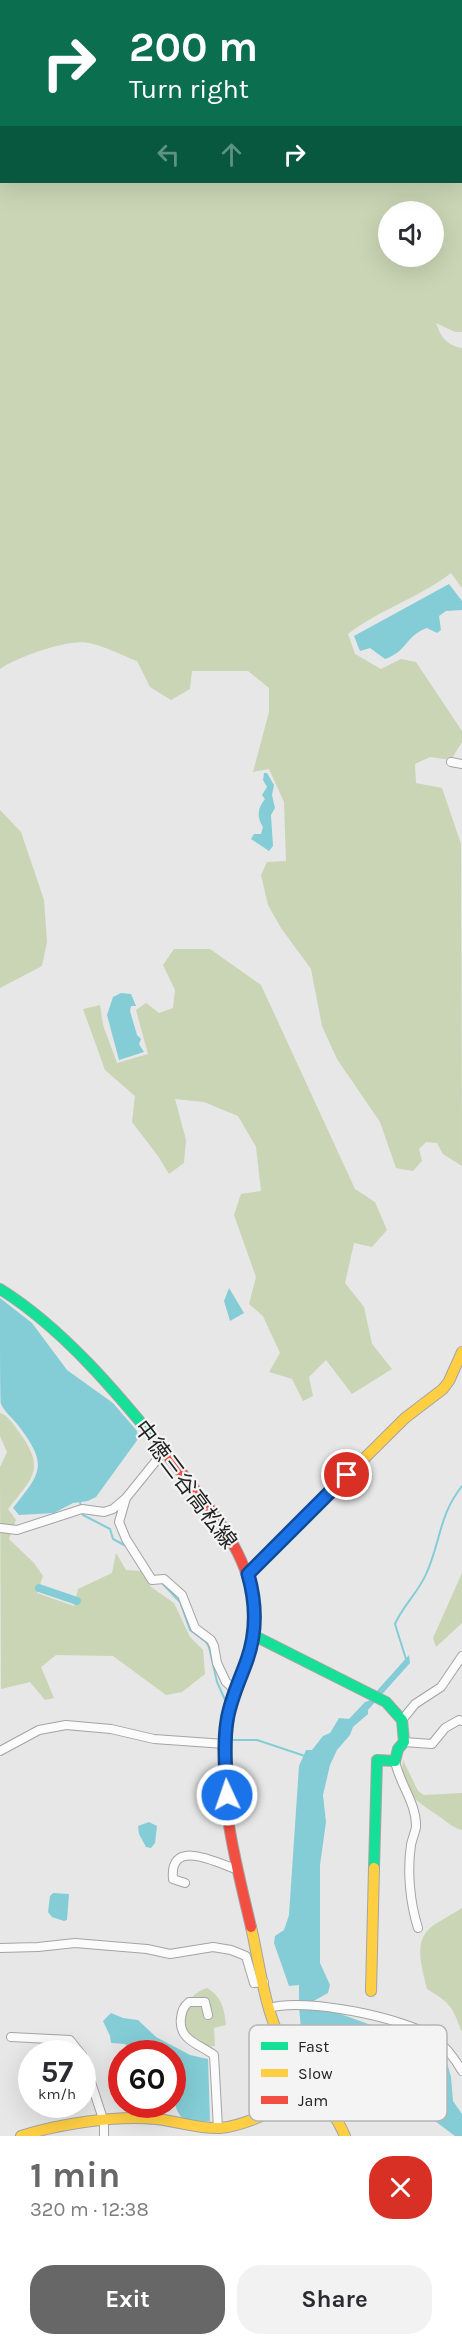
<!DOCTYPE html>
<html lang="en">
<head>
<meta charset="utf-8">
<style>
  :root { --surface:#fff; --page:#f2f2f3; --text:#2b2b33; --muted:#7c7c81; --accent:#676767 }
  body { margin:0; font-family:Karla,"Noto Sans JP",sans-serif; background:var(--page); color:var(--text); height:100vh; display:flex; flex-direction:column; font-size:22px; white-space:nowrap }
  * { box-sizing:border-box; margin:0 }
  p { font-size:20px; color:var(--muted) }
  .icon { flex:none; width:33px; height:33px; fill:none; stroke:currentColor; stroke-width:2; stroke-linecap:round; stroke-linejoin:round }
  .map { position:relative; height:2136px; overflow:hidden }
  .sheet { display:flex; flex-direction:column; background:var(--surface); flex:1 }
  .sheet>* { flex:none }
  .top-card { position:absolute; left:0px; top:0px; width:462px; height:183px; box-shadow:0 6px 24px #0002; background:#0b6e4f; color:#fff; overflow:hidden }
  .tools { position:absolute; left:378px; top:201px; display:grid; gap:12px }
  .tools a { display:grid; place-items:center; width:66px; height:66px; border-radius:50%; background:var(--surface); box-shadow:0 6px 24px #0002; font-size:30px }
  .speed { position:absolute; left:18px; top:2040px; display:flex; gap:12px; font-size:30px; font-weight:700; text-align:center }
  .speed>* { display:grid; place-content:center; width:78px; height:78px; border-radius:50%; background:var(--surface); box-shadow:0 6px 24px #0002; line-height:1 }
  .speed small { font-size:15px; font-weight:400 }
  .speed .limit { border:9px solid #d22; background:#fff; color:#111 }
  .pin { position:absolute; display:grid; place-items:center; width:51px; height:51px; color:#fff; margin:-26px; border:3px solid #fff; border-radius:50%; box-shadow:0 2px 6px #0007 }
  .me { position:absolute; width:66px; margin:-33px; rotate:357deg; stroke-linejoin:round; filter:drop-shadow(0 0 4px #0008) }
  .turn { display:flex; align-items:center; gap:21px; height:126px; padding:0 30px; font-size:27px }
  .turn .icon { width:78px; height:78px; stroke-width:2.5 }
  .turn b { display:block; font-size:42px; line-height:51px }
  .lanes { display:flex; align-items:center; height:57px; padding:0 30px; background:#0003; justify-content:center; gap:30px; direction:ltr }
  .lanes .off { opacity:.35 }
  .round { display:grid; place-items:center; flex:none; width:63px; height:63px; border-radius:24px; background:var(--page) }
  .overview { display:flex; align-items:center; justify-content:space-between; height:102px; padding:0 30px }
  h1 { font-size:36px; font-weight:700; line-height:45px; color:var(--accent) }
  .primary-button { display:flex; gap:12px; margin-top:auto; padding:12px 30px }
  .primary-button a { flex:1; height:69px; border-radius:24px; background:var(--accent); color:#fff; font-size:24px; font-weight:700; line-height:69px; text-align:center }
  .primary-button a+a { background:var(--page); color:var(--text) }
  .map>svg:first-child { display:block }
  .green { fill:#c9d5b4; fill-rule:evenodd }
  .water { fill:#84cdd6 }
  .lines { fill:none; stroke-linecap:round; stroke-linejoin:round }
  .stream { stroke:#84cdd6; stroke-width:2 }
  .canal { stroke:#84cdd6; stroke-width:8 }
  .street-casing { stroke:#a4a4a4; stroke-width:10 }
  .fast-casing { stroke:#a4a4a4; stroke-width:12 }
  .slow-casing { stroke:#a4a4a4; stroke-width:12 }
  .jam-casing { stroke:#a4a4a4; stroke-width:12 }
  .street { stroke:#fbfbfb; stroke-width:8 }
  .fast { stroke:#16e098; stroke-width:10 }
  .slow { stroke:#ffcf43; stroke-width:10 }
  .jam { stroke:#f24e42; stroke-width:10 }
  .route-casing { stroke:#114b97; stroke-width:15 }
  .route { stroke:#1a73e8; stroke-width:10 }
  .labels { text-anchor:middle; stroke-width:4.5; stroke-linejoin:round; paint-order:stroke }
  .street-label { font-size:22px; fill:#222; stroke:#f4f4f5 }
  .key { fill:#f4f4f5; stroke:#b5b5b6; stroke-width:1.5 }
  .key-label { font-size:16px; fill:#222 }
</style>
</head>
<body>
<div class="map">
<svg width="462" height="2136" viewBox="0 0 462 2136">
  <rect width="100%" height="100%" fill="#e7e7e7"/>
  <path class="green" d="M0,0H462V332H455L436,323C441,337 446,345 462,348V588L451,573C419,598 380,609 348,634L355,654L381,669L401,659L416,662L462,731V742L451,760L430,757L415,764L416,783L442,788L461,844L462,1166L443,1154L437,1143L426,1142L419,1149L422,1161L413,1171L396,1168L380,1122L337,1059L322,1026L311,969L281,928L268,905L261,875L267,862L286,861L284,802L269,769L253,772L269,712V688L248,671H192L190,689L171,700L150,687L137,661C121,655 105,646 89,643C70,638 16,657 0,669ZM2,2H460V182H2ZM388,212H434V256H388Z
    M0,810L21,832L44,900L47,942L42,966L0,988Z
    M174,949H210L261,985L355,1189L375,1202L387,1230L372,1247L354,1243L345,1283L364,1307L372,1344L392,1369L352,1394L326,1360L309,1377L313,1396L303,1401L292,1379L269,1372L280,1353L263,1316L249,1304L256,1277L234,1215L241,1194L261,1191L256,1147L238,1116L204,1102L175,1099L186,1140L184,1163L169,1174L158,1156L132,1122L135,1096L105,1070L83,1009L100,1005L103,1025L117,1063L148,1054L136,1010L146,1003L159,1013L173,1008L175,990L163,965Z
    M0,1413C9,1416 13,1424 19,1432C46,1469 33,1477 8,1509L16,1520L9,1539L34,1563L43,1576L37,1593L74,1606L78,1589L112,1573L116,1553L126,1570L142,1571L151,1587L174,1603L190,1637L203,1650L205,1674L182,1692L166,1695L113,1656L56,1655L41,1667L54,1698L45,1700L30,1682L1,1689L0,1467L7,1452L0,1436Z
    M462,1573V1623L436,1647L433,1638Z
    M403,1760L418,1791L424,1795L462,1793V1830C451,1827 444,1819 434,1813C413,1799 399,1788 403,1760Z
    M462,1908V2032C452,2007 452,2004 427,1989C423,1971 413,1944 429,1929C438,1921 452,1915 462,1908Z
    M207,1988C222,1997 224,2008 226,2025L214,2028L215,2046C178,2051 172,1999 207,1988Z"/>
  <path class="water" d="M449,584L462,601V610L446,611L439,616L441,630L437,633L427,628C405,636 408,651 385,659L370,648L360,651L354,636Z
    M264,773H267L274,785L272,795L275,808L271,815L273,846L269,851L251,839L254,834H261L263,827C256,816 258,808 265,799L262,795L267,787L263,780Z
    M121,993L131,994L136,1006H131L130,1011L137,1035L141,1039L139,1044L144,1052L119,1060L107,1015L113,997Z
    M229,1288L244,1313L230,1321L224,1301Z
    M0,1298L32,1323L67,1370L113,1403L137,1431L138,1439L96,1497L88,1501L73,1503L54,1513L19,1515L13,1508C41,1472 49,1466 18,1425C13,1419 4,1411 1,1404C0,1398 0,1312 0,1298Z
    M409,1655L410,1663L368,1710V1714L353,1727L350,1735L337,1750L330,1765L323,1795L326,1822L320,1865V1963L330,1985L328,1993L310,2003L396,2034L432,2042L448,2066L451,2077L453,2101L462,2114V2136H455L420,2110L364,2083C342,2089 326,2075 314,2059L315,2053L313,2049L306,2047C299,2027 299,2006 299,1985L289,1986L274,1943L275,1936L284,1930L289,1915L299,1766L306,1750H312L323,1736L330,1733L339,1718L349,1719L365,1702L371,1700L375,1693Z
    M149,1822L157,1826L155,1843L151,1848L146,1847L139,1834L138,1826Z
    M53,1893L69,1894L67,1920L64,1921L52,1917L48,1912L50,1896Z
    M111,2013L123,2018L138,2020L156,2037L190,2055L208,2059L210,2121C203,2121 193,2123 186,2120C169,2114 173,2069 172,2054L134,2053L125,2044L111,2043L110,2036L103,2021Z"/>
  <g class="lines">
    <path class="stream" d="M80,1502L83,1515L110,1529L113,1539L126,1546
      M161,1582L180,1602L190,1630L206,1642L209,1647L217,1682L226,1702
      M406,1659L395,1624C403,1605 419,1592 427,1572C441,1540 439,1515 462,1486
      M234,1717L231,1740H257L305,1756"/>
    <path class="canal" d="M39,1588L77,1601"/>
    <defs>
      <path id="street" d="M451,762L462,764
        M126,1498L119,1522L126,1539L152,1580L164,1579L182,1595L195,1628L211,1640L214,1646L217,1663L226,1682L236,1691
        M0,1528L17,1530L82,1509L104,1512L113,1509L126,1498L164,1451
        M402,1720L415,1704L441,1687L462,1656
        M404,1742L432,1744L445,1728L459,1720L462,1721
        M0,1751L39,1730L66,1725L111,1729L154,1739L225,1744
        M395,1761C399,1783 417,1804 416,1827C415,1833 412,1839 411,1845C407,1871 410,1903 418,1928
        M185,1883L173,1879C169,1837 218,1863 238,1870
        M0,1948L38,1947L75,1943L147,1949L170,1954L213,1947L231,1950L246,1956L254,1983L264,1982
        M270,2008C303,1997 408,2018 436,2039C447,2048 455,2059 462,2071
        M208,2015L205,2002H189C183,2007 182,2011 181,2018C178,2040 199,2044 214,2055L218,2128
        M11,2037L70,2040L81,2054
        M82,2055L104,2122V2136"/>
      <path id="fast" d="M0,1289C63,1328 119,1395 165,1452
        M253,1635L386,1702L402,1720L404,1742L398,1749L395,1761L377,1760L374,1868"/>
      <path id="slow" d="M248,1574L405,1418L443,1389L449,1381L462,1352
        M251,1927C260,1965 264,2009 283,2044C300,2077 330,2101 345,2136
        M371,1991L374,1868
        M21,2136C59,2124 116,2115 156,2119C177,2121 199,2129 220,2128C247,2126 294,2102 316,2087"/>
      <path id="jam" d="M165,1452C208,1507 268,1567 251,1643C243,1676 228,1705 225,1739C219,1802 237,1867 251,1927"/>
    </defs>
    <use href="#street" class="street-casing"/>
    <use href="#fast" class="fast-casing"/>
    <use href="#slow" class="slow-casing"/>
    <use href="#jam" class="jam-casing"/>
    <use href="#street" class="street"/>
    <use href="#fast" class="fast"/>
    <use href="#slow" class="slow"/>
    <use href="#jam" class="jam"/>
  </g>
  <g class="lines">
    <defs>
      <path id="route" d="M227,1795C226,1771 223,1746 227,1721C230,1700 240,1680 247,1660C257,1632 256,1602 248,1574L347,1475"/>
    </defs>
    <use href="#route" class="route-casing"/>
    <use href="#route" class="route"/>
  </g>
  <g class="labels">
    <g class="street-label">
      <text transform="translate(186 1484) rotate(53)" y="8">中徳三谷高松線</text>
    </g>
  </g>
  <rect x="249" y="2025" width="198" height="96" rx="9" class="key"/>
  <rect x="261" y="2042" width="27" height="8" fill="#16e098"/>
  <rect x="261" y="2069" width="27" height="8" fill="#ffcf43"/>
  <rect x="261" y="2096" width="27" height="8" fill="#f24e42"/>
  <g class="key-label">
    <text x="298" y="2052">Fast</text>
    <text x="298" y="2079">Slow</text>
    <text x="298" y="2106">Jam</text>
  </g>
</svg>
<div class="tools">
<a><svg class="icon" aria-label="sound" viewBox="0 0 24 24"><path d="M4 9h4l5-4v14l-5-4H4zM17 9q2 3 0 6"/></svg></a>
</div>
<div class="speed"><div>57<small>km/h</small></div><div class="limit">60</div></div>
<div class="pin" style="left:347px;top:1475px;background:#d93025"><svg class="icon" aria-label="arrive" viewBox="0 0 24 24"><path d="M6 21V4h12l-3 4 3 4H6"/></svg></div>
<svg class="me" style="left:227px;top:1795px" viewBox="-20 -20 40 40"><circle r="17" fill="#1a73e8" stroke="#fff" stroke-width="3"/><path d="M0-11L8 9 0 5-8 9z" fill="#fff"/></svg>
<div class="top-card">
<div class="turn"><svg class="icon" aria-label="right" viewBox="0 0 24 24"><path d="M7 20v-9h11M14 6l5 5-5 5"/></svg><div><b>200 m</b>Turn right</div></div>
<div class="lanes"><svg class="icon off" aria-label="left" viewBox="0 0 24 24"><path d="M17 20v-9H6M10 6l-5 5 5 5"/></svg><svg class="icon off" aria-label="ahead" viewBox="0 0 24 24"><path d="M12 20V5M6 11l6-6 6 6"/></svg><svg class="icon" aria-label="right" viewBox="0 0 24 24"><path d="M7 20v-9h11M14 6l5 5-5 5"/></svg></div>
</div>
</div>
<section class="sheet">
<div class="overview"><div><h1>1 min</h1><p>320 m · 12:38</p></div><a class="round" style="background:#d93025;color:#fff"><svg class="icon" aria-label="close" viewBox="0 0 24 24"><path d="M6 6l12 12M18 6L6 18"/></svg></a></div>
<div class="primary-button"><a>Exit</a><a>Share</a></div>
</section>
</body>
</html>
